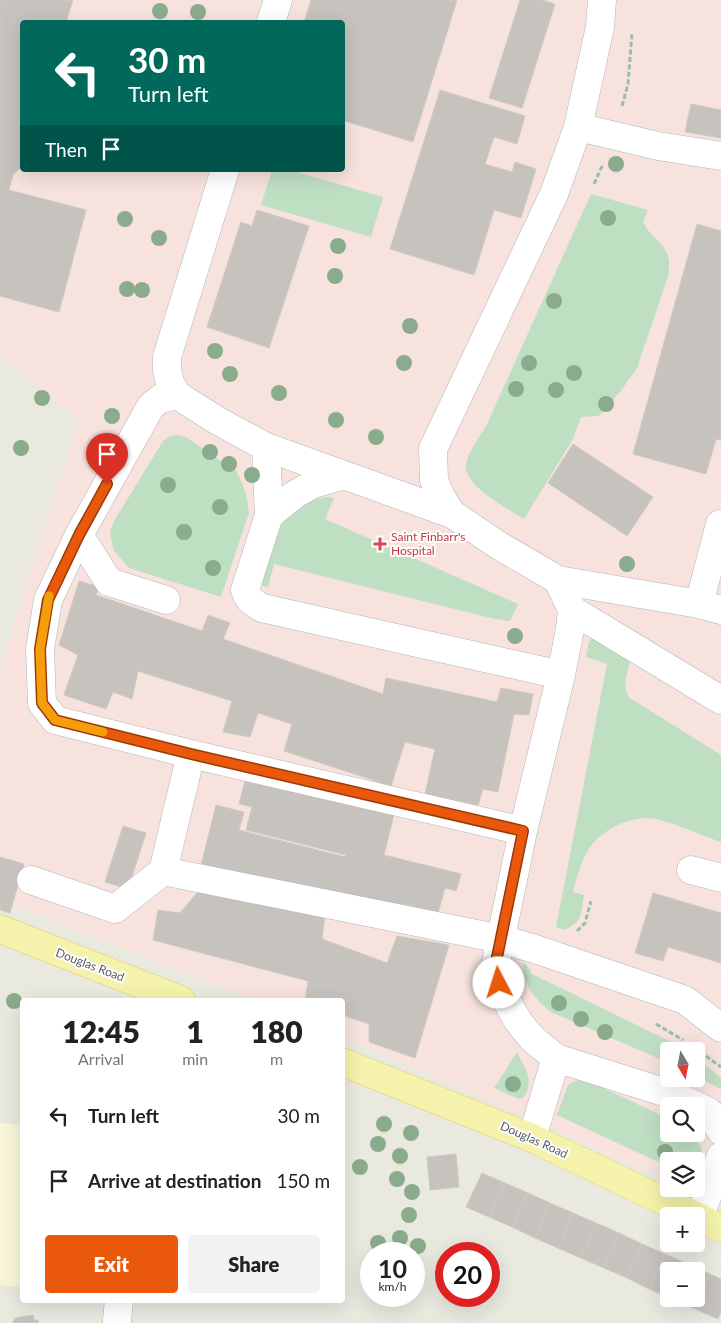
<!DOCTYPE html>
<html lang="en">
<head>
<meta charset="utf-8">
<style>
  :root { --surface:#fff; --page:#f2f2f2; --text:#222; --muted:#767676; --accent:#ea580c }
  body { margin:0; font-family:Lato,sans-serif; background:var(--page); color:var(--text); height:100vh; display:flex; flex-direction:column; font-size:19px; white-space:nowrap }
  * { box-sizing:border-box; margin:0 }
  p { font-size:16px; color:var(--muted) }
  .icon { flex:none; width:28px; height:28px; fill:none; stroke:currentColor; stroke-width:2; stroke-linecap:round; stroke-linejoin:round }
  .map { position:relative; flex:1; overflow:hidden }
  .sheet { position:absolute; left:20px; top:998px; width:325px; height:305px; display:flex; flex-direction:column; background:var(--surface); border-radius:5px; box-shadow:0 5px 20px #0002 }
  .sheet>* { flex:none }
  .top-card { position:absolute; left:20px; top:20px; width:325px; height:152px; border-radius:5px; box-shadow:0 5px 20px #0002; background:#00695c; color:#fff; overflow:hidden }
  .needle { width:32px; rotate:170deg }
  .fabs { position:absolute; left:660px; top:1042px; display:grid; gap:10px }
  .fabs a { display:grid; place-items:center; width:45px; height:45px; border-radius:5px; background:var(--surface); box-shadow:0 5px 20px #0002; font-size:25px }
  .speed { position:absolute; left:360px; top:1242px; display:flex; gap:10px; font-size:25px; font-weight:700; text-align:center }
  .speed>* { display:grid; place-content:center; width:65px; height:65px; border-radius:50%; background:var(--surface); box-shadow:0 5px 20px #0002; line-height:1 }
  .speed small { font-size:12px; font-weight:400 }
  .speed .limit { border:8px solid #d22; background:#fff; color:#111 }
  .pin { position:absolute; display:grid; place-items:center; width:42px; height:42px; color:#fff; margin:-51px -21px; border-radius:50% 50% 50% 0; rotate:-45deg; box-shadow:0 0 5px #0007 }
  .pin .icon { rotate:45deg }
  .me { position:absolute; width:55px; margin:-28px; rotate:355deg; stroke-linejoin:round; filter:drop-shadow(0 0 4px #0008) }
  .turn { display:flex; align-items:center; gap:18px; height:105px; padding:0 25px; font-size:22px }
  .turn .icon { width:65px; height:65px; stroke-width:2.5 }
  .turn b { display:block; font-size:35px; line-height:42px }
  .then { display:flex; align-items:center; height:48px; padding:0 25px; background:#0003; gap:10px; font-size:19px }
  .eta { display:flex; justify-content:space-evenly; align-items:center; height:85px; text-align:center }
  .eta b { font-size:30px; font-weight:800; line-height:35px }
  .cta { display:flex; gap:10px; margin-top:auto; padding:10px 25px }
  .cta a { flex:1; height:58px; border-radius:5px; background:var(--accent); color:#fff; font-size:20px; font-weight:800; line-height:58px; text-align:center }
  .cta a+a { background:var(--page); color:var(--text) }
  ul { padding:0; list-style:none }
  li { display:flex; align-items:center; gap:15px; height:65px; padding:0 25px }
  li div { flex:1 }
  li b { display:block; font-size:19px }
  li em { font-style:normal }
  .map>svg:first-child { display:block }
  .commercial { fill:#f9f5d7 }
  .medical { fill:#f7e2dd; fill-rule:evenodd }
  .green { fill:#bfdfc3 }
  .building { fill:#c6c3be; stroke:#cecbc0 }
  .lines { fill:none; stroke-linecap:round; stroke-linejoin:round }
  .minor-casing { stroke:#b3b5ba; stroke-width:29 }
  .major-casing { stroke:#dfcd64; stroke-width:29 }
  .path { stroke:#9abfa9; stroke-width:3; stroke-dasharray:5 2.5; stroke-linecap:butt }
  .minor { stroke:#fff; stroke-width:28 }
  .major { stroke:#f5f2ab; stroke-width:28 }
  .tree { fill:#8bac8c }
  .route-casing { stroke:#983908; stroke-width:12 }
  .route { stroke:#ea580c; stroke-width:9 }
  .slow { stroke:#f59e0b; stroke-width:9 }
  .health-dot { fill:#e0444e; stroke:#fff; stroke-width:2 }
  .labels { text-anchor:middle; stroke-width:4; stroke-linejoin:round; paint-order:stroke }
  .health-label { font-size:12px; fill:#be3a42; stroke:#fff; text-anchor:start }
  .street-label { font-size:12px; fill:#595b60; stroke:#fff }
</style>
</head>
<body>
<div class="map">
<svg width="721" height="1323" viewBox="0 0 721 1323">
  <rect width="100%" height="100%" fill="#eae9e0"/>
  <path class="commercial" d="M0,1123L22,1125V1287L0,1285Z"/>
  <path class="medical" d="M0,0H721V1204L686,1189H696V1161H669V1181L343,1036L342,1000H254L0,900V667L79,421L0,355ZM22,22H342V170H22ZM669,1051H696V1079H669ZM669,1106H696V1134H669Z"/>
  <path class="green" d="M272,170H290L383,197L371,237L261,205Z
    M591,194L648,210L643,222C655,245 674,244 668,276L637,368L620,392L599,416L581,417L573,439L524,519C509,509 463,486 466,465C468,451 479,438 486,426Z
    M178,435L186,437L236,471L243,485L247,499L249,513L221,597L129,568L113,549L110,531L114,521L163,441L171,436Z
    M327,497L334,498L325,519L518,604L510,621L495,619L274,564L268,587L262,586L258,582C271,545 280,503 327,497Z
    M601,637L630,662C627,675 621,687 630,698L721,755V842C700,835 678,824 656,819C631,814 599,831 587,852C580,865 576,879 573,892L584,895C581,913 583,922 564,930L556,927L607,664L586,657L589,642L593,638Z
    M523,962L527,965L532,974L690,1051H669V1063L551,1012C533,997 524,986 523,962Z
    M517,1052C525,1069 535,1079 524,1097L519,1099L494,1088Z
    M696,1057L721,1078V1089L696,1076Z
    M577,1080L601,1087L669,1119V1134H694C703,1148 705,1156 696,1171V1161H669V1167L557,1115L568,1085Z"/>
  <path class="building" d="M0,0H73L66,22H22V166L13,175L9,190L86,210L59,312L0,296Z
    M311,0H457L413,142L342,120V22H304Z
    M520,0H542L555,4L522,108L489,98Z
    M440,90L525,116L517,144L494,137L485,164L512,172L515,162L536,169L521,218L494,210L474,275L390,249Z
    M691,104L721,110V138L685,132Z
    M257,210L309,226L269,348L207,327L241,222L252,226Z
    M697,224L721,231V440L716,439L706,474L633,454Z
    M573,444L653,497L627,536L548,483Z
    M79,581L99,587L96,595L202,631L208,615L230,623L223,639L383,694L386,678L497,702L501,688L533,694L529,715L514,714L498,792L483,789L478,805L425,794L435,749L405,742L391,786L284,751L292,724L258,713L250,737L223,732L232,701L138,671L132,699L113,692L106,709L64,695L78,655L59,645Z
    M246,777L394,814L384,855L461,874L456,891L445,888L438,913L404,904L401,914L200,869L216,805L244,812L239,830L345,857L346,855L246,830L252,807L239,804Z
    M123,826L146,833L128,889L105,882Z
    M0,857L24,864L10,913L0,910Z
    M201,888L325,916L322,939L387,963L397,936L449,945L415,1058L369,1042V1024L342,1015V1000H305L308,981L153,940L158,910L180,913Z
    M653,893L721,913V963L668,947L663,961L635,953Z
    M456,1154L459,1187L430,1190L427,1157Z
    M482,1173L505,1183L489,1217L466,1207Z
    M505,1183L528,1193L512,1227L489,1217Z
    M528,1193L550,1203L535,1238L512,1227Z
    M550,1203L573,1213L558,1248L535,1238Z
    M573,1213L596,1223L581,1258L558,1248Z
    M596,1223L619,1233L604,1268L581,1258Z
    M619,1233L642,1244L627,1278L604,1268Z
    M642,1244L665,1254L649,1289L627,1278Z
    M665,1254L688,1264L685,1271H669V1297L649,1289Z
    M688,1264L710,1274L695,1309L672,1299H696V1271H685Z
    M710,1274L721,1279V1312L718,1319L695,1309Z
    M33,1315L34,1320H38V1323H12L15,1318Z"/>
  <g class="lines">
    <defs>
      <path id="minor" d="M271,22L278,0
        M578,127L658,146L721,156
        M225,170L167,357V370L170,383L177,395L218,421L266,447L452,514
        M266,447L269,515L245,590C248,600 254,603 262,608L561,675
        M269,515L294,495L313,484L344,475
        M79,535L48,600L40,649L42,703L55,720L191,754L523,831
        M558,580L699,604L721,610
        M166,600L109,582L79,535L151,406L160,399L177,395
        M699,604L720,524
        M572,610L721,700
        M691,870L721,878
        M163,871L501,939L535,949L685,1000L721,1028
        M31,880L115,909L163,871L191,754
        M556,1058C548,1051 539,1045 532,1038C511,1016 500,991 496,962L523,831L561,675L570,629L572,610L558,580L498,545L452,514L441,497L434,480L433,449L554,194L578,127L600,27L602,0
        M532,1138L556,1058L673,1095L709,1112L721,1131
        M700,1217L721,1156
        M117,1320L119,1300"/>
      <path id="major" d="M0,929L181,1000
        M342,1062L532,1138L721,1228"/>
    </defs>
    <use href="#minor" class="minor-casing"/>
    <use href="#major" class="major-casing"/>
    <path class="path" d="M622,106L628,84L632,33
      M594,184L603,164
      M577,931L585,923L591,901
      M656,1024L683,1040
      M706,1056L721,1067"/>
    <use href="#minor" class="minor"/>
    <use href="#major" class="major"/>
  </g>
  <g class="tree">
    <circle cx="160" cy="11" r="8"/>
    <circle cx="198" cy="12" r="8"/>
    <circle cx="616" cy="164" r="8"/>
    <circle cx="608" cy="218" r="8"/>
    <circle cx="125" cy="219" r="8"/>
    <circle cx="159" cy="238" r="8"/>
    <circle cx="338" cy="246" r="8"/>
    <circle cx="335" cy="276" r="8"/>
    <circle cx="127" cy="289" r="8"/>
    <circle cx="142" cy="290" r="8"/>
    <circle cx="554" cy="301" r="8"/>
    <circle cx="410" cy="326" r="8"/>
    <circle cx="215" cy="351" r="8"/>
    <circle cx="404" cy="363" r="8"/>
    <circle cx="529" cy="363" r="8"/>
    <circle cx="574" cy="373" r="8"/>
    <circle cx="230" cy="374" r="8"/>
    <circle cx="516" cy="389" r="8"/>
    <circle cx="556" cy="390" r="8"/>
    <circle cx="279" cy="393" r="8"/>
    <circle cx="42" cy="398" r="8"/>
    <circle cx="606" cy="404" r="8"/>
    <circle cx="112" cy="416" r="8"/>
    <circle cx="336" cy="420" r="8"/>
    <circle cx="376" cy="437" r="8"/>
    <circle cx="21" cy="448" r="8"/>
    <circle cx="210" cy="452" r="8"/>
    <circle cx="229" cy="464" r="8"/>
    <circle cx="252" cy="475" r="8"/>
    <circle cx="168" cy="485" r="8"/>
    <circle cx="220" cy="507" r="8"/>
    <circle cx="184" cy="532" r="8"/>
    <circle cx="627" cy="564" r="8"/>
    <circle cx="213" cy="568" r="8"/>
    <circle cx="515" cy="636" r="8"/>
    <circle cx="14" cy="1001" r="8"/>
    <circle cx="559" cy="1003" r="8"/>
    <circle cx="581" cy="1019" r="8"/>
    <circle cx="605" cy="1032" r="8"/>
    <circle cx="513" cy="1084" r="8"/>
    <circle cx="384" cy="1124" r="8"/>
    <circle cx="411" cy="1133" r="8"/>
    <circle cx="378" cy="1144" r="8"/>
    <circle cx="665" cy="1152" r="8"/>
    <circle cx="400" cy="1156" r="8"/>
    <circle cx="360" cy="1167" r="8"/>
    <circle cx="397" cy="1179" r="8"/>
    <circle cx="412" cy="1192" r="8"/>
    <circle cx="409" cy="1215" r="8"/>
    <circle cx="400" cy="1238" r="8"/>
    <circle cx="378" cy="1243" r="8"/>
    <circle cx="418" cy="1246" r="8"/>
  </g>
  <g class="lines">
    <defs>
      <path id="route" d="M107,484L79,535L48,600L40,649L42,703L55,720L191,754L523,831L496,962L499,983"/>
    </defs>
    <use href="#route" class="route-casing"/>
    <use href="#route" class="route"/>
    <path class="slow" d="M49,596L40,649L42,703L55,720L103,732"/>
  </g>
  <path class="health-dot" d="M377.5 536.5h5v5h5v5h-5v5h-5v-5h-5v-5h5z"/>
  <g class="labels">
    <g class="health-label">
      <text x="391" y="541">Saint Finbarr's<tspan x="391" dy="14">Hospital</tspan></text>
    </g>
    <g class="street-label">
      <text transform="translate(90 965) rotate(21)" y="4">Douglas Road</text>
      <text transform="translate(534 1140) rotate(24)" y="4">Douglas Road</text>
    </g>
  </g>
</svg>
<div class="fabs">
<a><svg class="needle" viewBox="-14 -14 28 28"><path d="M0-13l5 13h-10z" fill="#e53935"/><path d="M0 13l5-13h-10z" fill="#767676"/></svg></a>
<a><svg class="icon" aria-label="search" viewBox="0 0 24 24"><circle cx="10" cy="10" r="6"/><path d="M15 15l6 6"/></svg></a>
<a><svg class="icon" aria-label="layers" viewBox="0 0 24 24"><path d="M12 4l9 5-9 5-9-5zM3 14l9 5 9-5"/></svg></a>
<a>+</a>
<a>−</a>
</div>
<div class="speed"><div>10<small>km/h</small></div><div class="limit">20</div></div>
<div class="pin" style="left:107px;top:484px;background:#d93025"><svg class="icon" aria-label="arrive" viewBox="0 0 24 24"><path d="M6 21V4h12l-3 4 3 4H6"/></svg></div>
<svg class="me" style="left:499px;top:983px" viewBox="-20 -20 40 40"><circle r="19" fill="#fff"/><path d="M0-13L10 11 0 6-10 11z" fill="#ea580c"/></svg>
<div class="top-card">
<div class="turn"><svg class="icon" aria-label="left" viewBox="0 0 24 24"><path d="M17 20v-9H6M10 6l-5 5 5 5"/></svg><div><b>30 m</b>Turn left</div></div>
<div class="then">Then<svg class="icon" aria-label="arrive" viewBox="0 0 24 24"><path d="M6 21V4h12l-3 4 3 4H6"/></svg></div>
</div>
<section class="sheet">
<div class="eta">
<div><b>12:45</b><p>Arrival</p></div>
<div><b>1</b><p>min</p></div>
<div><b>180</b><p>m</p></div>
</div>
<ul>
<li><svg class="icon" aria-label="left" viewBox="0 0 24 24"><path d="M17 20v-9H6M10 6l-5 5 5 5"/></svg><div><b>Turn left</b></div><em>30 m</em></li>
<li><svg class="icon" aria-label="arrive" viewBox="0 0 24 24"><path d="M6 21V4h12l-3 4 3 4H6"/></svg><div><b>Arrive at destination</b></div><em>150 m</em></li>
</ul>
<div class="cta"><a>Exit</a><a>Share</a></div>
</section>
</div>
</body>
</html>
